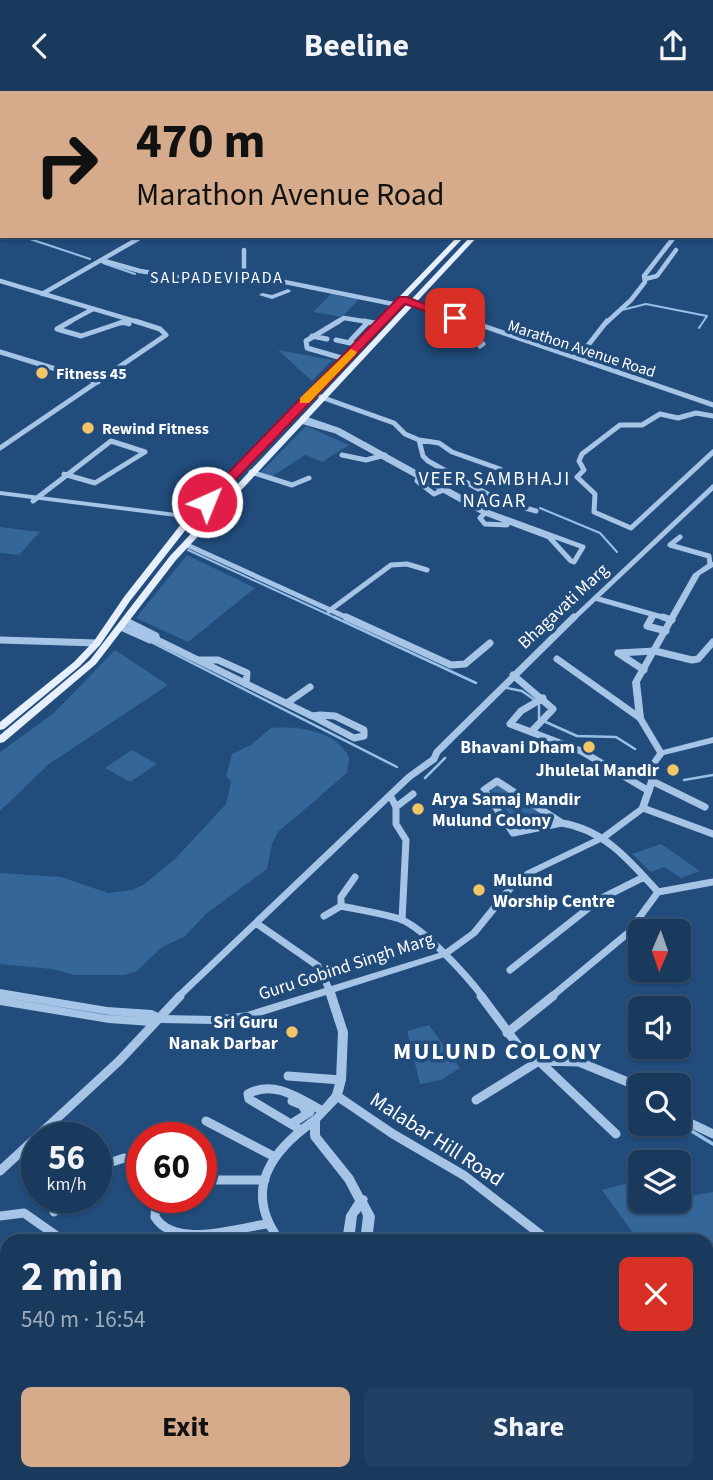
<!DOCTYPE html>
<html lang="en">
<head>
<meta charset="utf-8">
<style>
  :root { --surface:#19395d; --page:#224063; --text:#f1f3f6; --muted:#9facbc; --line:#375372; --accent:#d6ab8b }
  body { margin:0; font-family:"Source Sans 3",sans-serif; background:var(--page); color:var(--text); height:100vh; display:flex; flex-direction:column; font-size:26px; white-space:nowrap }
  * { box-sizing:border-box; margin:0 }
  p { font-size:23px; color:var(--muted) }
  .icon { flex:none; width:38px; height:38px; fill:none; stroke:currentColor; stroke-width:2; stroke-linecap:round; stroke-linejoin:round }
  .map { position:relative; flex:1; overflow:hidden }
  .sheet { position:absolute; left:0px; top:1143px; width:714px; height:247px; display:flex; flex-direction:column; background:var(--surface); border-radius:21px 21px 0 0; box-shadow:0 2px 5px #0004,0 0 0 2px var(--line) }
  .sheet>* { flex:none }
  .banner { position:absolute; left:0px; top:0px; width:714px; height:147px; box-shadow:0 2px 5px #0004,0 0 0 2px var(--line); background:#d6ab8b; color:#111; overflow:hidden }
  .needle { width:46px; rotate:182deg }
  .tools { position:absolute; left:628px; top:828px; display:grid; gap:14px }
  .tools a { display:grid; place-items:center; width:63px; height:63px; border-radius:10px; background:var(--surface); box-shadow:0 2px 5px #0004,0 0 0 2px var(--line); font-size:35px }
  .speed { position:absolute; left:21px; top:1031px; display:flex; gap:14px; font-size:35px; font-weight:700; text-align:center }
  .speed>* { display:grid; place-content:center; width:91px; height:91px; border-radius:50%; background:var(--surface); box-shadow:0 2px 5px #0004,0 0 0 2px var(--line); line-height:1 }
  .speed small { font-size:18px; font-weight:400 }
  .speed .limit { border:10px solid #d22; background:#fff; color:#111 }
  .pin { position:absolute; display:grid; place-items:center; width:60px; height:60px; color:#fff; margin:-30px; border-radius:14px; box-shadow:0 4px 10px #0006 }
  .me { position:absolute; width:77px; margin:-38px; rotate:44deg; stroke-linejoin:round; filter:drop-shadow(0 0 5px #0008) }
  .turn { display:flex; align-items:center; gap:24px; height:147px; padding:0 21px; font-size:32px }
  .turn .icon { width:91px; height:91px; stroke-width:2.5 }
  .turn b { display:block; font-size:49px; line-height:60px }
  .round { display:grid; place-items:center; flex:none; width:74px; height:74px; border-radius:10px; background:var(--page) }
  .head { display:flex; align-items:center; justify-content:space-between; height:119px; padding:0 21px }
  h1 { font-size:42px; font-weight:700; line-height:52px }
  .cta { display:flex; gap:14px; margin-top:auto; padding:14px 21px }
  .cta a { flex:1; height:80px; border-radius:10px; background:var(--accent); color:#111; font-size:28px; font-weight:700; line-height:80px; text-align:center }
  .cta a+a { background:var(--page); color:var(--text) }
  header { display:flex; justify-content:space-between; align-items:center; height:91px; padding:0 21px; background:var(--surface); font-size:32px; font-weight:700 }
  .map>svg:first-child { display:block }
  .green { fill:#34669a }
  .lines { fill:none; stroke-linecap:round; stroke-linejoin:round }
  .stream-far2 { stroke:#98c0e7; stroke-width:2 }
  .stream-far1 { stroke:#98c0e7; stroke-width:2.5 }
  .stream { stroke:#98c0e7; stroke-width:3.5 }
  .minor-far3 { stroke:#a5c4e6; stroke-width:4.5 }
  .minor-far2 { stroke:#a5c4e6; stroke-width:5 }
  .minor-far1 { stroke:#a5c4e6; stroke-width:7 }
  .minor { stroke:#a5c4e6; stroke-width:9 }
  .tertiary { fill:#a5c4e6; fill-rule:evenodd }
  .primary { fill:#e6f0fd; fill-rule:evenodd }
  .route { fill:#e11d48; stroke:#92132f; stroke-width:2 }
  .slow { fill:#f59e0b }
  .poi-dot { fill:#f2c566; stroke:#214c7c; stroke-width:2.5 }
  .labels { text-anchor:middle; stroke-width:7; stroke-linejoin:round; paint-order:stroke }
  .far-neighbourhood-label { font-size:16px; letter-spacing:2px; fill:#fff; stroke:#214c7c }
  .far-street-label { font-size:16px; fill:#fff; stroke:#214c7c }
  .far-poi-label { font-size:16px; font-weight:bold; fill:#fff; stroke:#214c7c; text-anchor:start }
  .street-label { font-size:18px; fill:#fff; stroke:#214c7c }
  .poi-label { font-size:18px; font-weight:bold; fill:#fff; stroke:#214c7c; text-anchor:end }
  .neighbourhood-label { font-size:19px; letter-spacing:2px; fill:#fff; stroke:#214c7c }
  .near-street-label { font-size:21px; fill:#fff; stroke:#214c7c }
  .district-label { font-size:24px; font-weight:bold; letter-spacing:2px; fill:#fff; stroke:#214c7c }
</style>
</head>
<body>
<header><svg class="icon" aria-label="back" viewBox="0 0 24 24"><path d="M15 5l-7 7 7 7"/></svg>Beeline<svg class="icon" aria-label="share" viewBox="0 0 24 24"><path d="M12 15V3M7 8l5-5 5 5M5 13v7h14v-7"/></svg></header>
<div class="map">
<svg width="713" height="1389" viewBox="0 0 713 1389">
  <rect width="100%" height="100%" fill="#214c7c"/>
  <path class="green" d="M331,203L359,208L342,226L313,221Z
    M278,259L332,269L312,290Z
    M306,335L349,354L322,371L305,364L271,386L261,381Z
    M0,436L40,441L19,464L0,462Z
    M187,464L255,497L188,551L136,527Z
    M115,559L168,594L49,673L0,720V661L54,622Z
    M271,637C297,635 337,639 349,667L347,682L278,741L272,753L267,778L207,822L184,846L162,856L137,880L124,884H75L52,878L0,873V782L61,786L108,802L132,799L143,794L174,769L226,713L231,691L226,685L232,663L251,654Z
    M132,659L157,673L130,691L105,677Z
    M498,694L552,729L521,739L490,698Z
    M661,753L700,780L681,787L664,776L651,781L632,763Z
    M429,934L460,977L441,989L420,993L407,940Z
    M640,1089V1110H679V1107L713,1101V1182L707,1183V1150H639L602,1099Z
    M713,1298V1389H532L535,1382H707V1299Z
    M299,1383V1382L527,1383L524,1389H300Z"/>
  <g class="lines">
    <path class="stream-far2" d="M21,145L90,168
      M103,172L135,183
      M622,219L646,213L707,225L699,237
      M540,417L600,442L617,461
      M188,459L338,528"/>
    <path class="stream-far1" d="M334,526L476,592
      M153,552L397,676
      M507,597L522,600L539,612V628L577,645L616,646L635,658
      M425,687L445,667
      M684,689L713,684"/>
    <path class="stream" d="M680,1033L713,1053"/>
    <path class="minor-far3" d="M550,0L552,2
      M244,159V181L250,184L398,214
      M101,169L140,180L202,190
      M645,188L657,185L676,159
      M0,190L141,232
      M42,203L143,145
      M403,208L474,232
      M67,232L93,218
      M119,232H127
      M336,232L344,227L375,232
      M606,232L631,209L645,191L644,185L675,145"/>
    <path class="minor-far2" d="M71,230L57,238L81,245L123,231L129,233
      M339,230L306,250L307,257L345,268
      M364,230L379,233
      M469,230L713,314
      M312,245L327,248
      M336,249L355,253
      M351,249L368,231
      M480,255L483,253
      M0,261L98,291
      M578,267L607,230
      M321,306L394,332L405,343L419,349L439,352L452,361L500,378
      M713,325L696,322L678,327L660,323L642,334H620L582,363L579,370L584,379L577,386L595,403L594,421L631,437L713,361
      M301,330L336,340L485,422L549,446L571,470L574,471L583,456L487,421L338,339L303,327
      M419,349L423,365L428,370L500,410L536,420
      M111,350L145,361L95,392L67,384Z
      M0,357L166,244L160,238L135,230
      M342,364L366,369L385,364
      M251,381L292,394L309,387
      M64,383L67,384
      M419,384L417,390L434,403L446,398
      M33,410L67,384
      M486,421L480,427L485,433L507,434
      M680,446L670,454L709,465L710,473
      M187,454L350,528
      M595,507L669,528
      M329,520L391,474L407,473L427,479
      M573,528L713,396
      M651,528L653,524"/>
    <path class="minor-far1" d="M346,526L451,574L465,573L490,552
      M652,526L647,535L666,540
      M663,526L672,529
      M126,530L156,545L157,549
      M121,536L150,549H157L312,625
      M0,549L97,552
      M618,562L655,560L692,569L698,568L713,551
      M618,562L644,579
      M557,568L640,627
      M199,569H218L247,582L246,593
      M513,584L553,618L531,641
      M543,607L521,620L510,633L581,660L649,700
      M287,612L310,596
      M320,624L335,625L364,639V645L354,647L312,625Z
      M497,690L562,732L513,742L484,699Z
      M652,690L705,716
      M391,706L396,716V733L406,749L402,829
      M396,716L413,703
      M643,717L713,743
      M658,801L713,791
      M341,815C360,819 381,822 400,828C424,837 467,885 483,906
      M324,825L341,815V806L355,786
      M256,832L318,875L330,900
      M510,879L600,808L644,786
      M178,906L409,686L434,668L437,661L574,526
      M551,906L628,842L658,801C630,770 605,739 562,732"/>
    <path class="minor" d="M481,905L520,957L539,970L616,1043
      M507,942L553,905
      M540,970L579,971L640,996
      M288,985L341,989
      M337,1005L393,1043L465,1085L549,1150
      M476,1009L539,970
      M292,1010L302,1014L307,1022
      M679,1022L688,1031L713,1043
      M206,1030L273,1065
      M291,1033L310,1021
      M301,1039L249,1008L248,1003C274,988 300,1008 323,1020
      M0,1080L119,970L180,905
      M96,1080L106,1073L124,1067L142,1077
      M201,1089H265
      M156,1106L155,1126C175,1158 236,1137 267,1133
      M54,1121L67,1106
      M0,1125L24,1122L64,1150
      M280,1150C242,1099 271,1060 315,1029
      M0,1166L7,1161
      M0,1245L7,1238
      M707,1247L713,1246
      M707,1258L713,1257
      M0,1277L7,1280
      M707,1298L710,1295L707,1287L713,1285
      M32,1385L38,1389
      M0,1388L7,1381
      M125,1389L132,1382"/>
    <path class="tertiary" d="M0,86L2,87V91L0,90Z
      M712,96H713V100H712Z
      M2,127V131L0,132V128Z
      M288,198L291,200L290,201L272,208L259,204L262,202L272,204Z
      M0,400L208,426L212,428L208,430L0,404Z
      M710,471H713V476L700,484L640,591L644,627L663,659L713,646V652L664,664L658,672L656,690L646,719L607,748L532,784L515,797L477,844L448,865L335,901L348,941L346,989L341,1008L320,1030V1044L353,1085L363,1104L366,1105L368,1108L367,1110L375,1125L372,1150H360L363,1125L361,1120L357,1125L354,1150H342L346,1124L355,1110L345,1091L311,1048L310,1045V1029L332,1003L336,989L338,941L326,904L247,929L214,933L161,932L151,935L109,932L0,914V906L109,924L151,927L107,924L0,906V898L107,916L152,919L163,924L214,925L247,921L442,861L471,840L509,793L526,780L601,744L639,716L648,690L650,672L657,662L636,627L632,591L693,483Z
      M239,1382H254L250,1389H236Z
      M265,1382H279L275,1389H262Z"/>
    <path class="primary" d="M45,0L61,2H48Z
      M65,0L80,2H68Z
      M514,0H520V2H514Z
      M522,0H528V2H522Z
      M458,145H465L191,432L130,510L100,554L80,575L4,638L0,639V631L74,571L94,550L124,506L185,428Z
      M471,145H478L176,469L96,573L4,651L0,652V644L90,569L170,465Z"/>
  </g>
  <path class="route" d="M399,206H407L460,227L451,229L405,213L212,413H203V408Z"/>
  <path class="slow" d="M351,258L357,261L355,264L309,312H300V307Z"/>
  <g class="poi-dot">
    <circle cx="42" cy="282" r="7"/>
    <circle cx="88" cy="337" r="7"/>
    <circle cx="589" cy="656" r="7"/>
    <circle cx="673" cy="679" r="7"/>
    <circle cx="418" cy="718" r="7"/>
    <circle cx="479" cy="799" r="7"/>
    <circle cx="292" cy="941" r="7"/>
  </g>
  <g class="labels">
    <g class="far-neighbourhood-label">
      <text x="217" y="192">SALPADEVIPADA</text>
    </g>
    <g class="far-street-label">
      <text transform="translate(582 257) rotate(18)" y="6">Marathon Avenue Road</text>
    </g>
    <g class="far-poi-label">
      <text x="56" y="288">Fitness 45</text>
      <text x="102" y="343">Rewind Fitness</text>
    </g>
    <g class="street-label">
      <text transform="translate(563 515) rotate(-43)" y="6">Bhagavati Marg</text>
      <text transform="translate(346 875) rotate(-18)" y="6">Guru Gobind Singh Marg</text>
    </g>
    <g class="poi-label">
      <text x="575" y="662">Bhavani Dham</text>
      <text x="659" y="685">Jhulelal Mandir</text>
      <text x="432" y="714" text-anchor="start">Arya Samaj Mandir<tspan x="432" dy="21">Mulund Colony</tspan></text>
      <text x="493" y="795" text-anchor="start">Mulund<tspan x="493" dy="21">Worship Centre</tspan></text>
      <text x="278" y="937">Sri Guru<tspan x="278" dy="21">Nanak Darbar</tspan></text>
    </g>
    <g class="neighbourhood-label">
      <text x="495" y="394">VEER SAMBHAJI<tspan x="495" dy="22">NAGAR</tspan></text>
    </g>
    <g class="near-street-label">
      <text transform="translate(437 1048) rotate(33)" y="7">Malabar Hill Road</text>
    </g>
    <g class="district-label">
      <text x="498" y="968">MULUND COLONY</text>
    </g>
  </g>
</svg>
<div class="tools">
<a><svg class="needle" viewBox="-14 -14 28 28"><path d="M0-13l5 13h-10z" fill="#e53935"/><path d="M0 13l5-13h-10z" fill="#9facbc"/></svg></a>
<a><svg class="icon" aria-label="sound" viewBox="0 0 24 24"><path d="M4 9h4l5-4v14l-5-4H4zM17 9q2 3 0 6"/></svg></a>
<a><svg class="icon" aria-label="search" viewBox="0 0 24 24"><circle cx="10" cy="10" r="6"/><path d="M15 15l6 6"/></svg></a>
<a><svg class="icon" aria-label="layers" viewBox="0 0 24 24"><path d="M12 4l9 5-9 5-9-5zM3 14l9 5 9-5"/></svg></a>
</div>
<div class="speed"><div>56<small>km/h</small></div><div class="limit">60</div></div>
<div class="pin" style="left:455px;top:227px;background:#d93025"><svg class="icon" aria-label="arrive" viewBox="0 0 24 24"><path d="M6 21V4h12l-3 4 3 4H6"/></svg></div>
<svg class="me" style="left:207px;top:411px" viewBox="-20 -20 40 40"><circle r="17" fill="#e11d48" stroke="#fff" stroke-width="3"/><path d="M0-11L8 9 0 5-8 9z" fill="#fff"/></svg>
<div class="banner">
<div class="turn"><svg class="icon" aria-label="right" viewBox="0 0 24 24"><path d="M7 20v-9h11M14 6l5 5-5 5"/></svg><div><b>470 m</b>Marathon Avenue Road</div></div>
</div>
<section class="sheet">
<div class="head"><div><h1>2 min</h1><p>540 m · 16:54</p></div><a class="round" style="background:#d93025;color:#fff"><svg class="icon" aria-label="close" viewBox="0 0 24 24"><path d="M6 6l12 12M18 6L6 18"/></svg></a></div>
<div class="cta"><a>Exit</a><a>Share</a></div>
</section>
</div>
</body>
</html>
